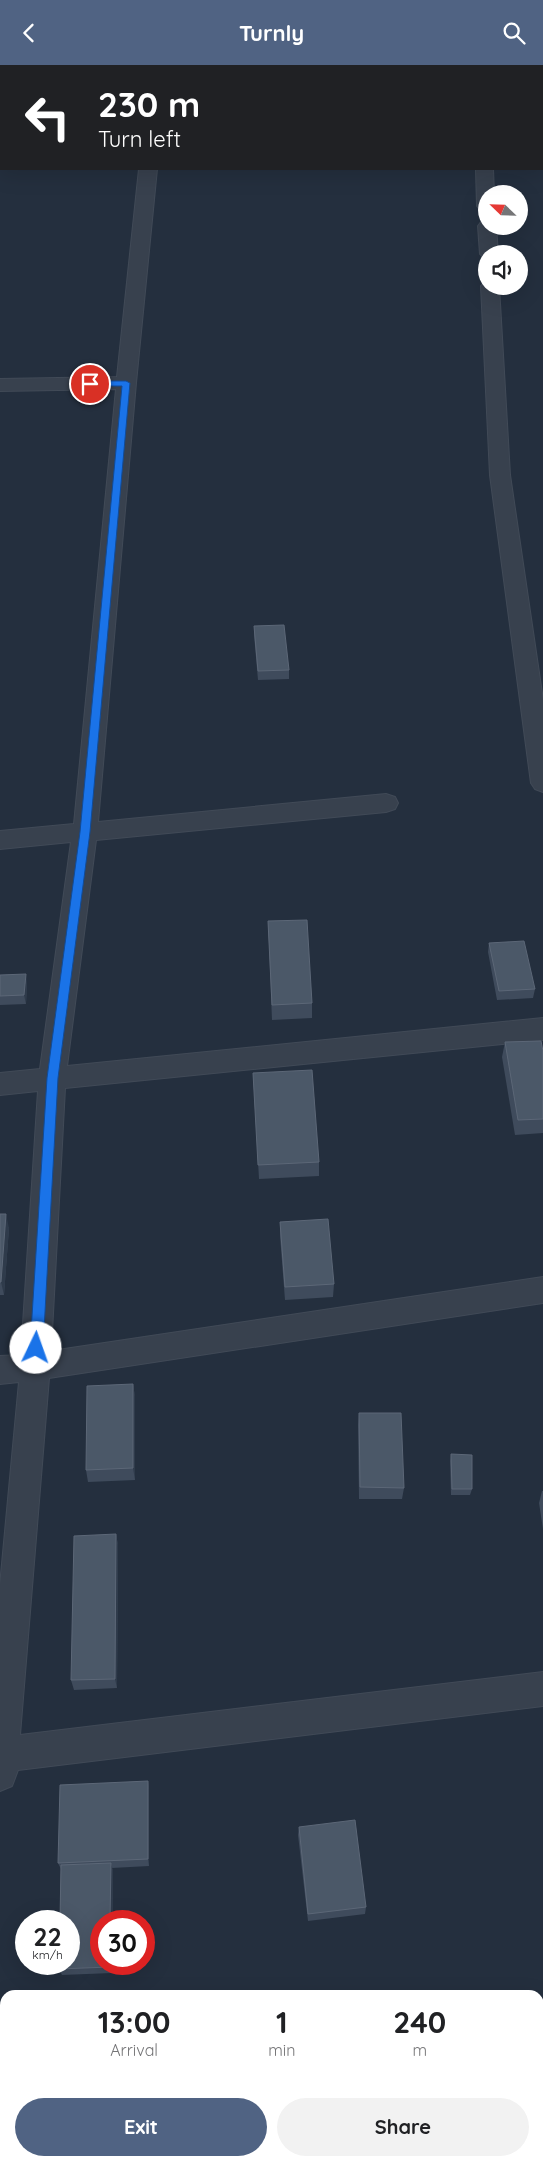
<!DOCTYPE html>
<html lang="en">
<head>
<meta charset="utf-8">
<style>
  :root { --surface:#fff; --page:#f2f2f2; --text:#202124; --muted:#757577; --accent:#506383 }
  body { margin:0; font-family:Quicksand,sans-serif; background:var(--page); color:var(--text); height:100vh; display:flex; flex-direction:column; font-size:19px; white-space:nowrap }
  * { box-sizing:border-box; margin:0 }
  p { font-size:16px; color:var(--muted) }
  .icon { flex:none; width:28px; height:28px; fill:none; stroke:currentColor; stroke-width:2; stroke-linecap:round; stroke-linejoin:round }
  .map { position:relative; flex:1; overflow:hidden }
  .drawer { position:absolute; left:0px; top:1925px; width:544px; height:176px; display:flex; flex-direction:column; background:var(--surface); border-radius:15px 15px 0 0; box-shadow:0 5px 20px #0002 }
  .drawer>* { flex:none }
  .hud { position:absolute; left:0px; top:0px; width:544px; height:105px; box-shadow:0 5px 20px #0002; background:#202124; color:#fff; overflow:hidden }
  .needle { width:32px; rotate:293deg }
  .fabs { position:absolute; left:478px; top:120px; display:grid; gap:10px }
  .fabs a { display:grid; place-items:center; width:50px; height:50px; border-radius:50%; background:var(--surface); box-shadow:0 5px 20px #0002; font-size:25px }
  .speed { position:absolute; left:15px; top:1845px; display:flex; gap:10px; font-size:25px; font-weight:700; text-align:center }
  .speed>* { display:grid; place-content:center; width:65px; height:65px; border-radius:50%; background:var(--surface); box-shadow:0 5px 20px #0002; line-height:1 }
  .speed small { font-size:12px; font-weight:400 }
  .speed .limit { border:8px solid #d22; background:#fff; color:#111 }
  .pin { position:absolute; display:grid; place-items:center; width:42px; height:42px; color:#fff; margin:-21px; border:2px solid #fff; border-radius:50%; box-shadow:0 1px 5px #0007 }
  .me { position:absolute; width:55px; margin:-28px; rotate:3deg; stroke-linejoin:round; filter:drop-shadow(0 0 4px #0008) }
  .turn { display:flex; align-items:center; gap:18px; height:105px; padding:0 15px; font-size:22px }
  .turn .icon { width:65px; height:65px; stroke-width:2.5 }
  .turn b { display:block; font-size:35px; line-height:42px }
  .eta { display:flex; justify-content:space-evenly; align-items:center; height:85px; text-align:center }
  .eta b { font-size:30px; font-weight:800; line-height:35px }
  .action { display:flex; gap:10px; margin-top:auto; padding:10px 15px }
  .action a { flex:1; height:58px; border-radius:30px; background:var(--accent); color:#fff; font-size:20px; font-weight:800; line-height:58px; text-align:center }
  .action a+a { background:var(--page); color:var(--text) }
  header { display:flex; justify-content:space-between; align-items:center; height:65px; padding:0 15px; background:var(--accent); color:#fff; font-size:22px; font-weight:800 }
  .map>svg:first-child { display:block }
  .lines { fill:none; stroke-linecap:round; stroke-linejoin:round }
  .street-casing { stroke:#414a57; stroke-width:2 }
  .street { fill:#38414e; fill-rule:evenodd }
  .wall { fill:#3f4b5c }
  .shaded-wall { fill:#2f3b4b }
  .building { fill:#4b5868; stroke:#5c6777 }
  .route { fill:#1a73e8; stroke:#114b97 }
</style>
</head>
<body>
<header><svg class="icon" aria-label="back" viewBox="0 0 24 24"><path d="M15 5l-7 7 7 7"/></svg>Turnly<svg class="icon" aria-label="search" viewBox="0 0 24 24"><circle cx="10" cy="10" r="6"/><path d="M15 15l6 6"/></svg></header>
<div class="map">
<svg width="543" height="2101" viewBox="0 0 543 2101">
  <rect width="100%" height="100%" fill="#242f3e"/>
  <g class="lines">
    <defs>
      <path id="street" d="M165,0H181V1H165Z
        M471,0H487V1H471Z
        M139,104H157L136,318L98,757L386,729L395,732L398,738L395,744L386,747L96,775L67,1001L543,953V975L65,1023L51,1286L543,1212V1238L49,1313L20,1670L543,1607V1641L18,1705L12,1721L0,1726V1520L19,1317L0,1319V1291L21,1290L38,1026L0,1030V1008L40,1004L71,777L0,784V766L74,759L116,324L0,326V314L117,312Z
        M476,104H493L494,129H486V146L480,145L477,141Z
        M486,156V161H496L498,189H486V194L480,189L478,161L481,157Z
        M486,216V221H499L510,410L543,635V727L535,724L531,718L490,410L481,221Z
        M539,2078L543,2080V2101H480L482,2096H539Z"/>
    </defs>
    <use href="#street" class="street-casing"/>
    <use href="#street" class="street"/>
  </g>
  <path class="wall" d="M254,561L289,605V614L258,615L254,570Z
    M268,856L312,938V953L272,955Z
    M489,878L535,924L533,933L497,935L488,887Z
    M0,910L27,917L26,939L0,940Z
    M505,977L543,986V1068L515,1070L502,992Z
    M253,1008L319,1097V1111L259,1114Z
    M0,1149L9,1163L4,1230H0Z
    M280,1157L334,1219L333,1232L285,1235L280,1171Z
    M133,1319L135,1332V1415L88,1417L86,1405Z
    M359,1348L404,1423L402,1434H359L358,1360Z
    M451,1389L472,1424L470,1430H451L450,1396Z
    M542,1426H543V1464L539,1438Z
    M116,1469L118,1480L117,1623L74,1625L71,1615Z
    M148,1716L149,1725V1801L112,1803L113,1806L101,1899H112V1908L62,1910L59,1904L61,1804L58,1798Z
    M299,1762L366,1842L365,1849L308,1856L298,1770Z"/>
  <path class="shaded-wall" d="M26,909L27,917L26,939L24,930Z
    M6,1149L9,1163L4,1230L1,1217Z
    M133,1319L135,1332V1415L133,1403Z
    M116,1469L118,1480L117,1623L115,1614Z
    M148,1716L149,1725V1801L148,1794Z
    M111,1798L113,1806V1856H110Z
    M110,1899H112V1908L109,1902Z"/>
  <path class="building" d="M284,560L289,605L258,606L254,561Z
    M307,855L312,938L272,940L268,856Z
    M524,876L535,924L499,926L489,878Z
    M26,909L24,930L0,931V910Z
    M541,976L543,986V1054L518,1055L505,977Z
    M312,1005L319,1097L258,1100L253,1008Z
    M0,1149H6L1,1217H0Z
    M328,1154L334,1219L285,1222L280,1157Z
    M133,1319V1403L86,1405L87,1321Z
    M359,1348H401L404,1423L360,1422Z
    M451,1389L472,1390V1424H452Z
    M116,1469L115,1614L71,1615L74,1471Z
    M148,1716V1794L58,1798L60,1720Z
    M355,1755L366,1842L308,1849L299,1762Z
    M111,1798L110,1856H101V1899H110L109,1902L59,1904V1899H69V1856H60L61,1800Z"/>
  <path class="route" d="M126,316L130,318L90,767L58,1013L43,1283L41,1287L36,1289L32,1287L30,1283L47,1013L80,767L122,321H90L86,319L90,316Z"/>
</svg>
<div class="fabs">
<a><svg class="needle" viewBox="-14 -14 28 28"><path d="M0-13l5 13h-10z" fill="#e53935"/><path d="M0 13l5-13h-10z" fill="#757577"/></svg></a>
<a><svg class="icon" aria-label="sound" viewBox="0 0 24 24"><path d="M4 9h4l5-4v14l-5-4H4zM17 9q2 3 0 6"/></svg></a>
</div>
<div class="speed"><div>22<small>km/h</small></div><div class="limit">30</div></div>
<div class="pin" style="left:90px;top:319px;background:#d93025"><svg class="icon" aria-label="arrive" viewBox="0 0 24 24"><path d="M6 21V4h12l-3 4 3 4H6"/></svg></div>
<svg class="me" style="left:36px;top:1283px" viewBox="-20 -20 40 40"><circle r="19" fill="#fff"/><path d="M0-13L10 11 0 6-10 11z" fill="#1a73e8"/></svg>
<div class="hud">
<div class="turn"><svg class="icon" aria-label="left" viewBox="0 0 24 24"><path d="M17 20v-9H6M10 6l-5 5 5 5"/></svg><div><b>230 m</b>Turn left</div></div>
</div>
<section class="drawer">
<div class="eta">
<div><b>13:00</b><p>Arrival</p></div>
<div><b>1</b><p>min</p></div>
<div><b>240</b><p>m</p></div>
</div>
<div class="action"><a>Exit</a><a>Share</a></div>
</section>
</div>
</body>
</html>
